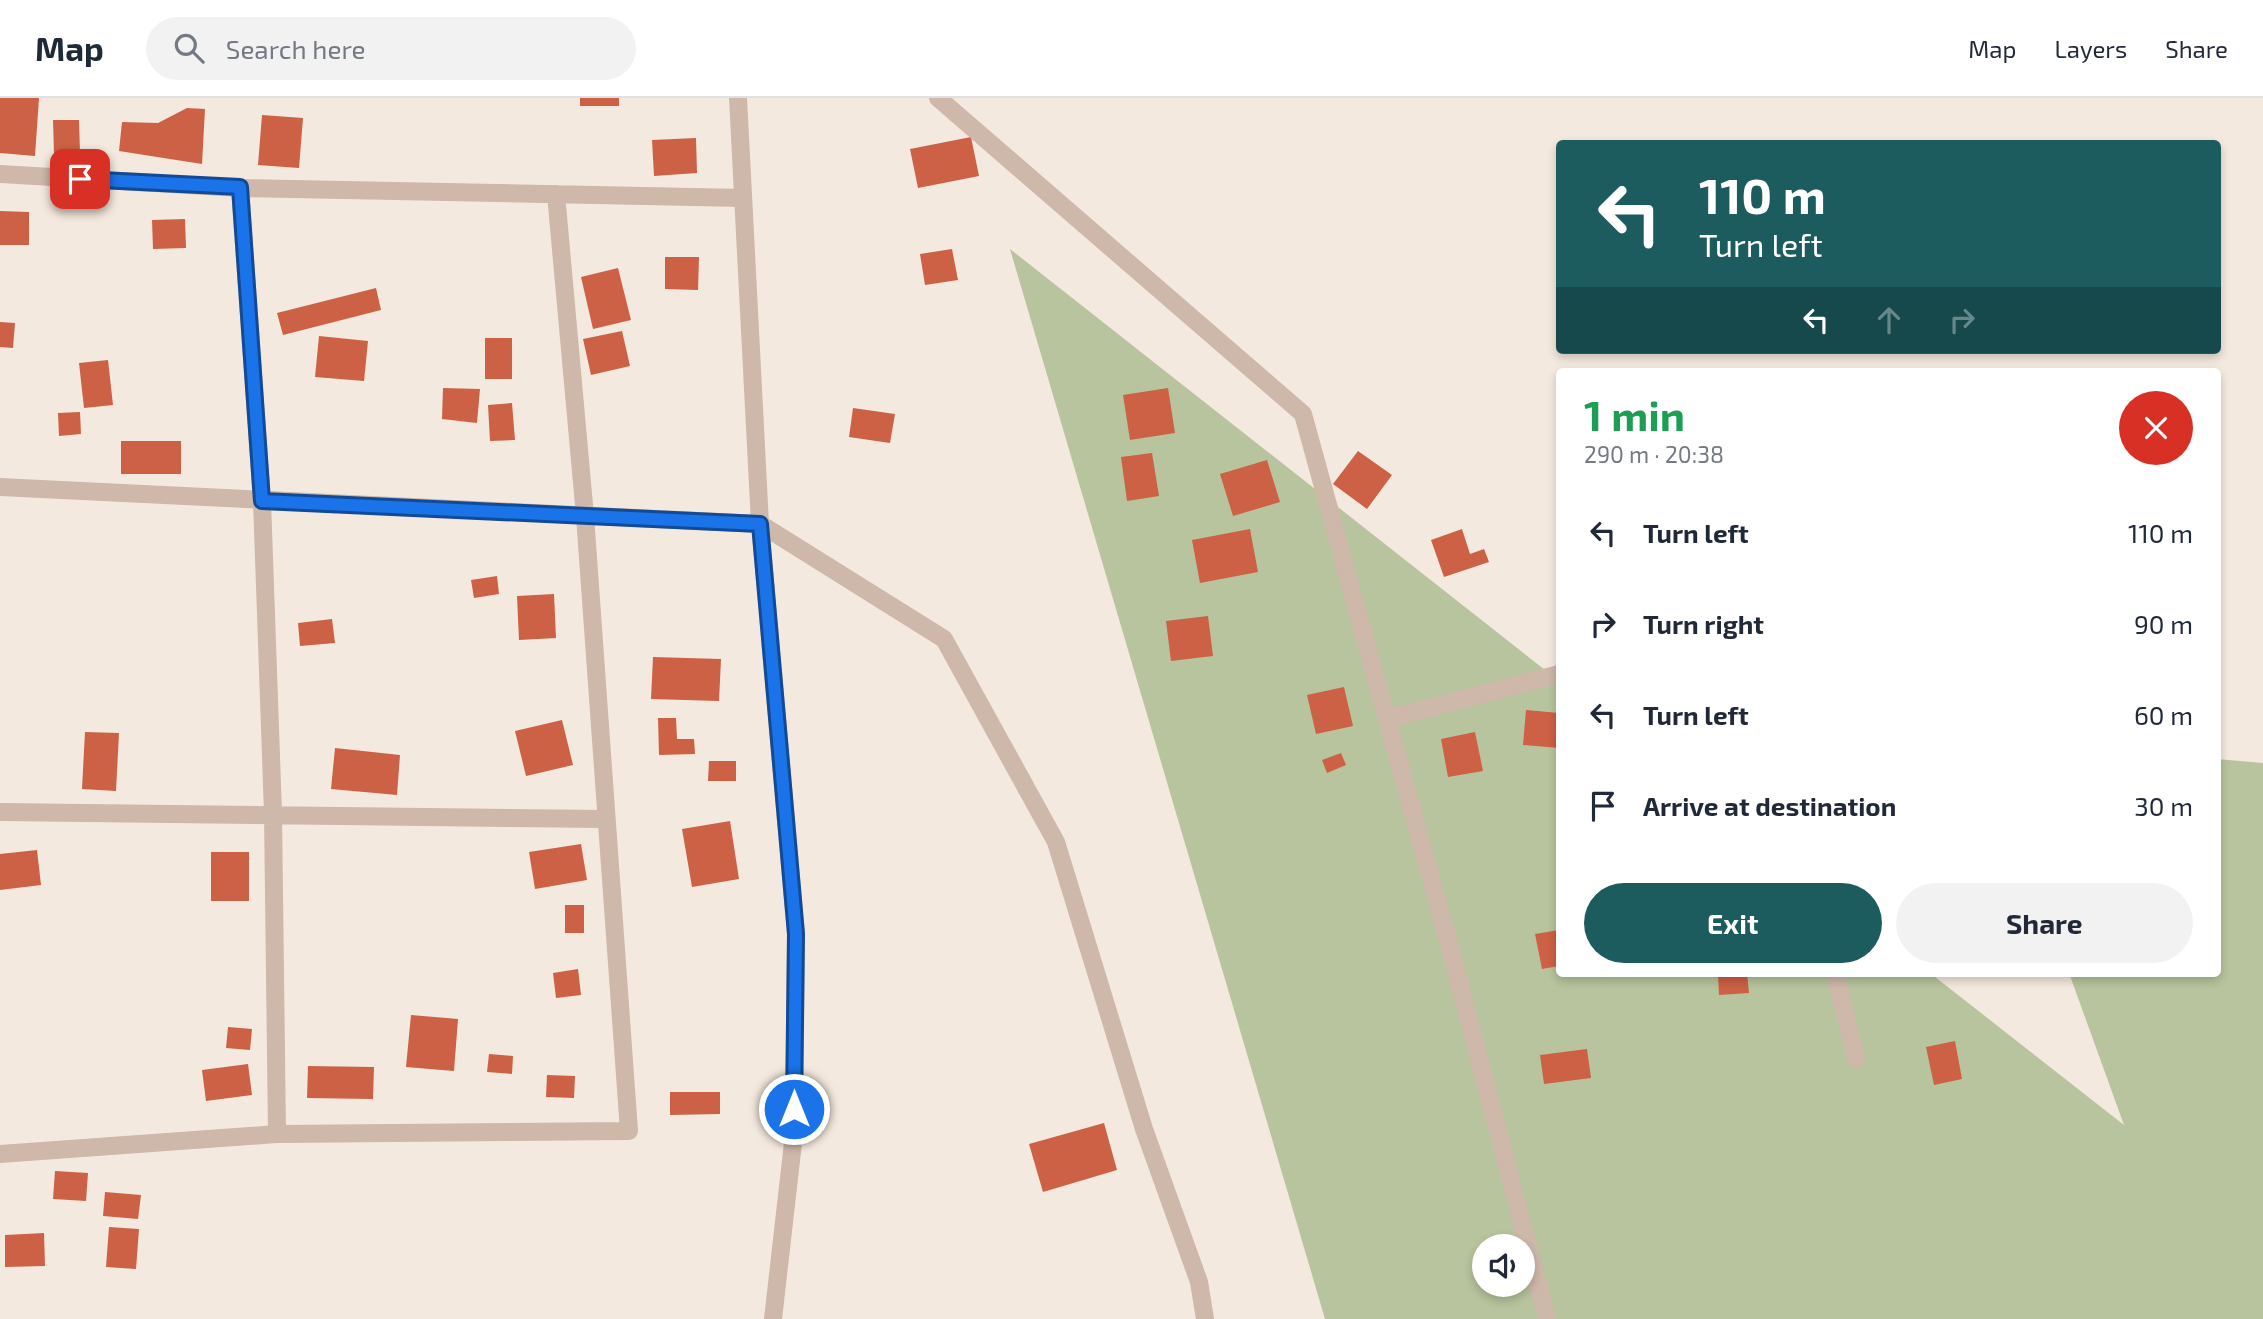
<!DOCTYPE html>
<html lang="en">
<head>
<meta charset="utf-8">
<style>
  :root { --surface:#fff; --page:#f2f2f3; --text:#1f2937; --muted:#747a83; --line:#e0e1e3; --accent:#1c5c5e }
  body { margin:0; font-family:"Exo 2",sans-serif; background:var(--page); color:var(--text); height:100vh; display:flex; flex-direction:column; font-size:26px; white-space:nowrap }
  * { box-sizing:border-box; margin:0 }
  p { font-size:23px; color:var(--muted) }
  .icon { flex:none; width:38px; height:38px; fill:none; stroke:currentColor; stroke-width:2; stroke-linecap:round; stroke-linejoin:round }
  .map { position:relative; flex:1; overflow:hidden }
  .drawer { position:absolute; left:1556px; top:270px; width:665px; height:609px; display:flex; flex-direction:column; background:var(--surface); border-radius:7px; box-shadow:0 4px 10px #0003 }
  .drawer>* { flex:none }
  .guide { position:absolute; left:1556px; top:42px; width:665px; height:214px; border-radius:7px; box-shadow:0 4px 10px #0003; background:#1c5c5e; color:#fff; overflow:hidden }
  .tools { position:absolute; left:1472px; top:1136px; display:grid; gap:14px }
  .tools a { display:grid; place-items:center; width:63px; height:63px; border-radius:50%; background:var(--surface); box-shadow:0 4px 10px #0003; font-size:35px }
  .pin { position:absolute; display:grid; place-items:center; width:60px; height:60px; color:#fff; margin:-30px; border-radius:14px; box-shadow:0 4px 10px #0006 }
  .me { position:absolute; width:77px; margin:-38px; rotate:0deg; stroke-linejoin:round; filter:drop-shadow(0 0 5px #0008) }
  .turn { display:flex; align-items:center; gap:24px; height:147px; padding:0 28px; font-size:32px }
  .turn .icon { width:91px; height:91px; stroke-width:2.5 }
  .turn b { display:block; font-size:49px; line-height:60px }
  .lanes { display:flex; align-items:center; height:66px; padding:0 28px; background:#0003; justify-content:center; gap:35px; direction:ltr }
  .lanes .off { opacity:.35 }
  .round { display:grid; place-items:center; flex:none; width:74px; height:74px; border-radius:37px; background:var(--page) }
  .overview { display:flex; align-items:center; justify-content:space-between; height:119px; padding:0 28px }
  h1 { font-size:42px; font-weight:700; line-height:52px; color:#1e9e55 }
  .action { display:flex; gap:14px; margin-top:auto; padding:14px 28px }
  .action a { flex:1; height:80px; border-radius:42px; background:var(--accent); color:#fff; font-size:28px; font-weight:700; line-height:80px; text-align:center }
  .action a+a { background:var(--page); color:var(--text) }
  ul { padding:0; list-style:none }
  li { display:flex; align-items:center; gap:21px; height:91px; padding:0 28px }
  li div { flex:1 }
  li b { display:block; font-size:26px }
  li em { font-style:normal }
  header { display:flex; align-items:center; gap:42px; box-sizing:border-box; height:98px; padding:0 35px; background:var(--surface); border-bottom:2px solid var(--line) }
  header strong { font-size:33px }
  nav { display:flex; gap:38px; margin-inline-start:auto; font-size:24px }
  .search { width:490px; height:63px; background:var(--page); display:flex; align-items:center; gap:18px; box-sizing:border-box; padding:0 24px; border-radius:38px; color:var(--muted); font-size:26px }
  .map>svg:first-child { display:block }
  .green { fill:#b8c49d; fill-rule:evenodd }
  .building { fill:#cc6145 }
  .lines { fill:none; stroke-linecap:round; stroke-linejoin:round }
  .minor { stroke:#cdb8a9; stroke-width:18 }
  .route-casing { stroke:#114b97; stroke-width:18 }
  .route { stroke:#1a73e8; stroke-width:12 }
</style>
</head>
<body>
<header>
<strong>Map</strong>
<div class="search"><svg class="icon" aria-label="search" viewBox="0 0 24 24"><circle cx="10" cy="10" r="6"/><path d="M15 15l6 6"/></svg>Search here</div>
<nav><a>Map</a><a>Layers</a><a>Share</a></nav>
</header>
<div class="map">
<svg width="2263" height="1221" viewBox="0 0 2263 1221">
  <rect width="100%" height="100%" fill="#f4e9de"/>
  <path class="green" d="M1010,151L1559,583V875H1930L2124,1027L2069,875H2217V661L2263,665V1221H1325ZM1484,1148H1522V1186H1484Z"/>
  <path class="building" d="M0,0H39L35,58L0,55Z
    M580,0H619V8H580Z
    M187,10L205,11L202,66L119,53L122,24L158,25Z
    M262,17L303,20L299,70L258,67Z
    M53,22H79L80,55L54,56Z
    M971,39L979,78L918,90L910,51Z
    M696,40L697,75L654,78L652,42Z
    M0,113L29,114V147H0Z
    M185,121L186,150L153,151L152,122Z
    M952,151L958,182L925,187L920,156Z
    M665,159H699L698,192L665,191Z
    M618,170L631,222L593,231L581,179Z
    M376,190L381,212L283,237L277,215Z
    M0,224L15,225L13,250L0,249Z
    M622,233L630,268L591,277L583,241Z
    M319,238L368,243L364,283L315,279Z
    M485,240H512V281H485Z
    M108,262L113,307L84,310L79,265Z
    M443,290L480,291L477,325L442,321Z
    M1168,290L1175,335L1130,342L1123,297Z
    M512,305L515,342L490,343L488,307Z
    M853,310L895,316L890,345L849,339Z
    M80,314L81,336L59,338L58,315Z
    M121,343H181V376H121Z
    M1358,353L1392,377L1367,411L1333,386Z
    M1152,355L1159,398L1127,403L1121,359Z
    M1267,362L1280,404L1233,418L1220,376Z
    M1250,431L1258,474L1200,485L1192,442Z
    M1462,431L1470,456L1484,451L1489,464L1444,479L1431,442Z
    M497,478L499,496L474,500L471,482Z
    M554,496L556,540L519,542L517,498Z
    M1208,518L1213,558L1171,563L1166,523Z
    M332,521L335,545L300,548L298,525Z
    M653,559L721,561L719,603L651,601Z
    M1344,589L1353,628L1316,636L1307,597Z
    M1526,612L1559,615V650L1523,647Z
    M658,620H676L677,641H694L695,656L659,657Z
    M562,622L573,667L526,678L515,633Z
    M85,634L119,635L116,693L82,691Z
    M1475,634L1483,673L1448,679L1441,641Z
    M335,650L400,657L397,697L331,691Z
    M1341,655L1346,667L1327,675L1322,662Z
    M709,663H736V683H708Z
    M730,723L739,781L692,789L682,731Z
    M581,746L587,782L535,791L529,754Z
    M37,752L41,787L0,792V756Z
    M211,754H249V803H211Z
    M565,807H584V835H565Z
    M1559,832V868L1542,871L1535,836Z
    M578,871L581,897L556,900L553,875Z
    M1747,875L1749,895L1719,897L1718,876Z
    M411,917L458,921L454,973L406,969Z
    M228,929L252,931L250,952L226,950Z
    M1955,943L1962,981L1934,987L1926,949Z
    M1587,951L1591,980L1544,986L1540,957Z
    M489,956L513,958L512,976L487,974Z
    M248,966L252,997L206,1003L202,972Z
    M308,968L374,969L373,1001L307,1000Z
    M547,977L575,978L574,1000L546,999Z
    M670,994H720V1016L670,1017Z
    M1104,1025L1117,1072L1043,1094L1029,1046Z
    M55,1073L88,1075L86,1103L53,1101Z
    M105,1094L141,1097L138,1121L103,1118Z
    M109,1129L139,1131L136,1171L106,1169Z
    M44,1135L45,1168L5,1169V1137Z"/>
  <g class="lines">
    <path class="minor" d="M738,0L760,426L796,836L794,1036L773,1221
      M938,0L1303,316L1451,853L1547,1221
      M0,76L240,90L743,100
      M240,90L262,403L273,715L277,1036
      M0,389L760,426L944,541L1056,744L1144,1031L1199,1184L1205,1221
      M1387,621L1559,576
      M0,714L605,721
      M1835,875L1856,961
      M0,1056L277,1036L629,1033L585,418L556,96"/>
  </g>
  <g class="lines">
    <defs>
      <path id="route" d="M80,81L240,89L262,403L760,426L796,836L794,1011"/>
    </defs>
    <use href="#route" class="route-casing"/>
    <use href="#route" class="route"/>
  </g>
</svg>
<div class="tools">
<a><svg class="icon" aria-label="sound" viewBox="0 0 24 24"><path d="M4 9h4l5-4v14l-5-4H4zM17 9q2 3 0 6"/></svg></a>
</div>
<div class="pin" style="left:80px;top:81px;background:#d93025"><svg class="icon" aria-label="arrive" viewBox="0 0 24 24"><path d="M6 21V4h12l-3 4 3 4H6"/></svg></div>
<svg class="me" style="left:794px;top:1011px" viewBox="-20 -20 40 40"><circle r="17" fill="#1a73e8" stroke="#fff" stroke-width="3"/><path d="M0-11L8 9 0 5-8 9z" fill="#fff"/></svg>
<div class="guide">
<div class="turn"><svg class="icon" aria-label="left" viewBox="0 0 24 24"><path d="M17 20v-9H6M10 6l-5 5 5 5"/></svg><div><b>110 m</b>Turn left</div></div>
<div class="lanes"><svg class="icon" aria-label="left" viewBox="0 0 24 24"><path d="M17 20v-9H6M10 6l-5 5 5 5"/></svg><svg class="icon off" aria-label="ahead" viewBox="0 0 24 24"><path d="M12 20V5M6 11l6-6 6 6"/></svg><svg class="icon off" aria-label="right" viewBox="0 0 24 24"><path d="M7 20v-9h11M14 6l5 5-5 5"/></svg></div>
</div>
<section class="drawer">
<div class="overview"><div><h1>1 min</h1><p>290 m · 20:38</p></div><a class="round" style="background:#d93025;color:#fff"><svg class="icon" aria-label="close" viewBox="0 0 24 24"><path d="M6 6l12 12M18 6L6 18"/></svg></a></div>
<ul>
<li><svg class="icon" aria-label="left" viewBox="0 0 24 24"><path d="M17 20v-9H6M10 6l-5 5 5 5"/></svg><div><b>Turn left</b></div><em>110 m</em></li>
<li><svg class="icon" aria-label="right" viewBox="0 0 24 24"><path d="M7 20v-9h11M14 6l5 5-5 5"/></svg><div><b>Turn right</b></div><em>90 m</em></li>
<li><svg class="icon" aria-label="left" viewBox="0 0 24 24"><path d="M17 20v-9H6M10 6l-5 5 5 5"/></svg><div><b>Turn left</b></div><em>60 m</em></li>
<li><svg class="icon" aria-label="arrive" viewBox="0 0 24 24"><path d="M6 21V4h12l-3 4 3 4H6"/></svg><div><b>Arrive at destination</b></div><em>30 m</em></li>
</ul>
<div class="action"><a>Exit</a><a>Share</a></div>
</section>
</div>
</body>
</html>
